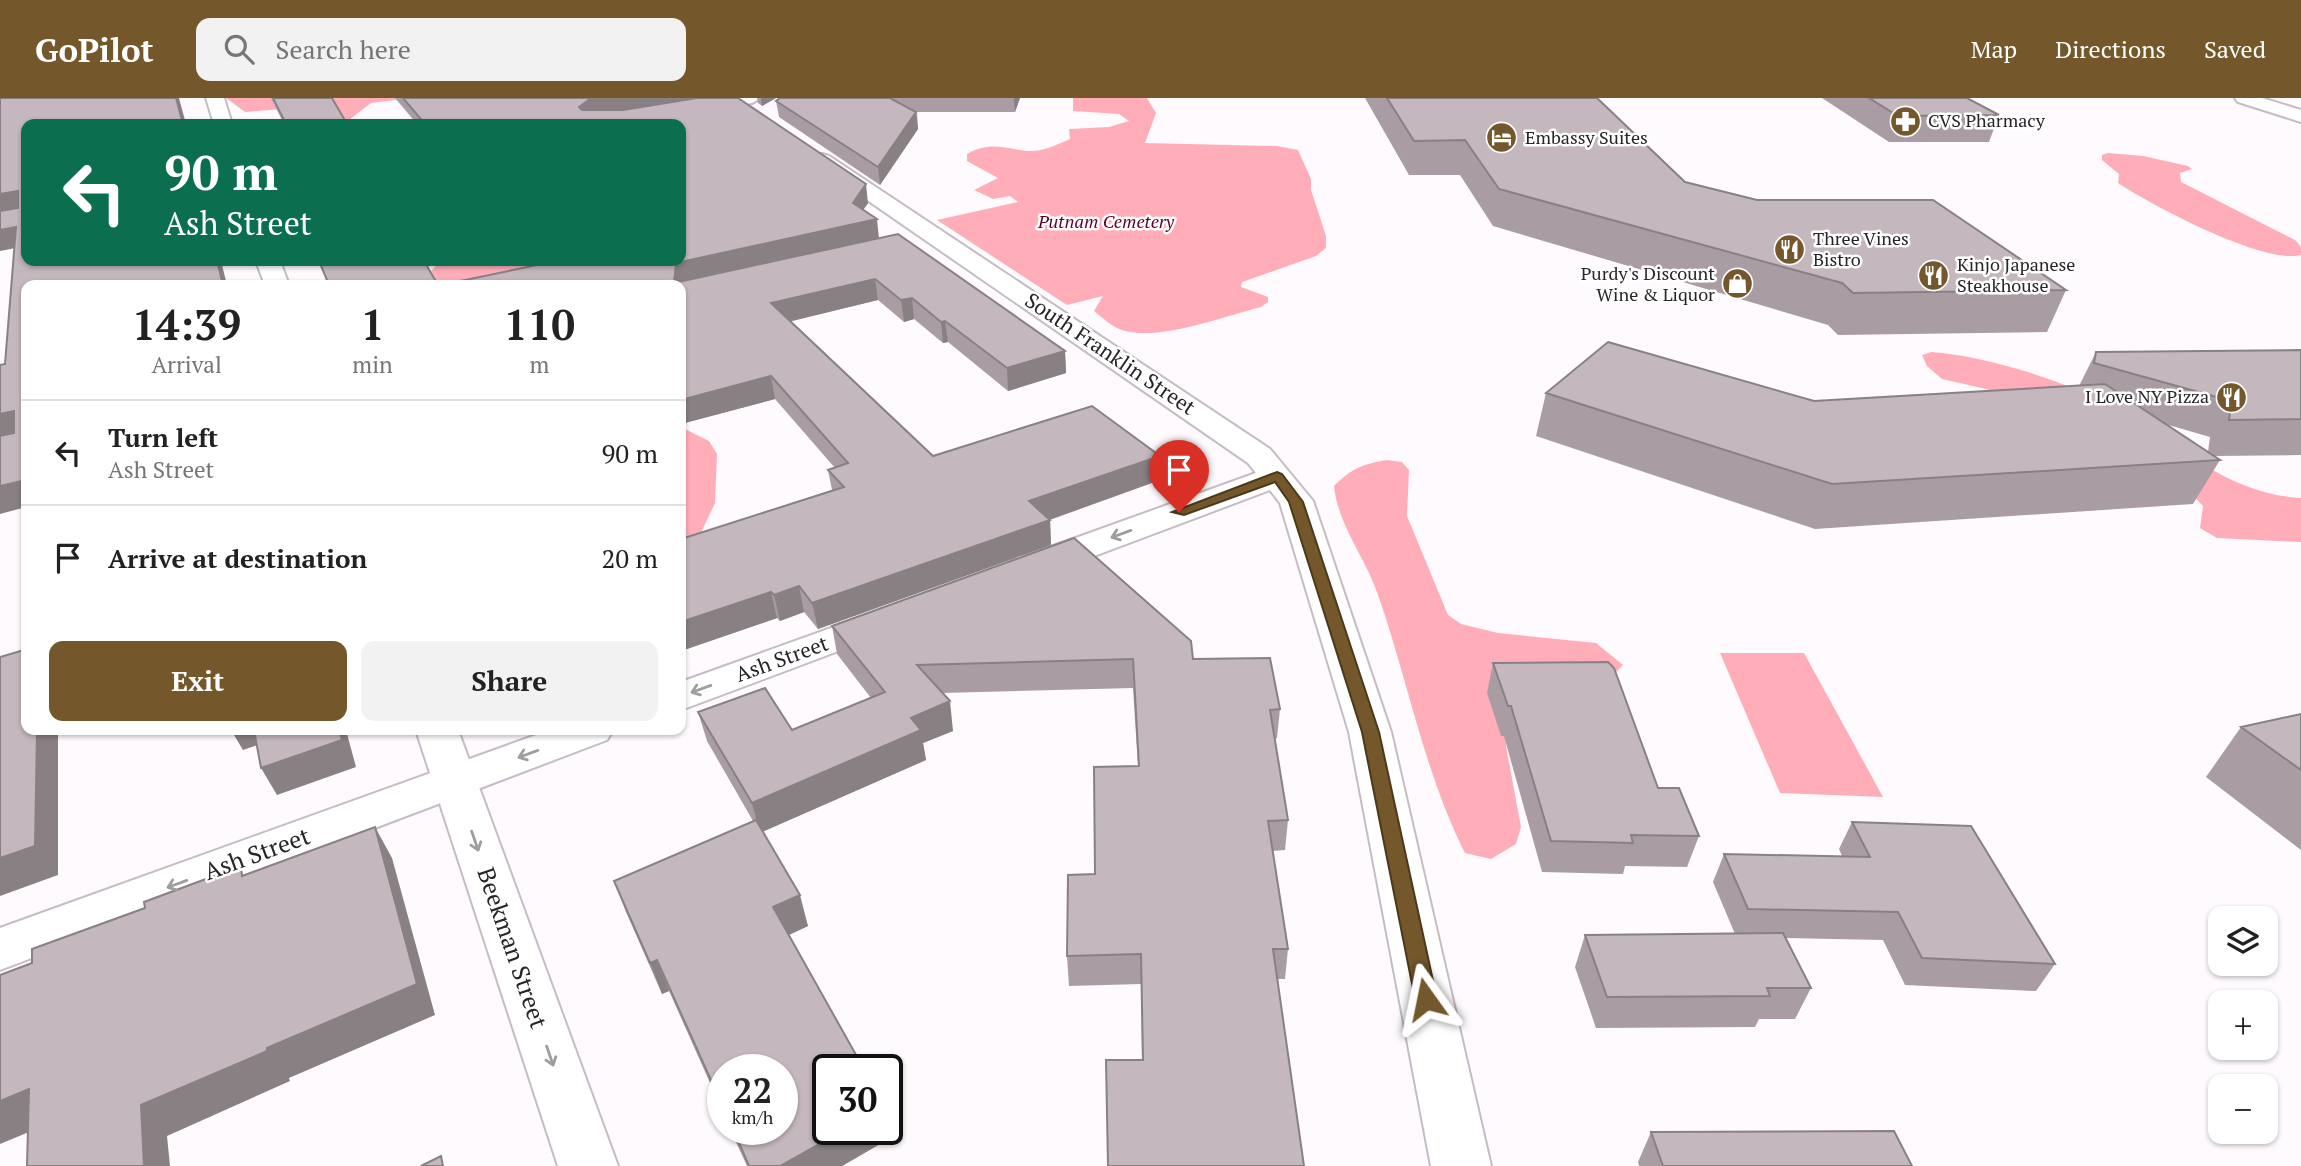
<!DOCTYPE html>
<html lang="en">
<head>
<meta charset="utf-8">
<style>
  :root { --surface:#fff; --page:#f2f2f2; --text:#222; --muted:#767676; --line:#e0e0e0; --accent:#74582b }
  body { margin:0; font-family:"PT Serif",serif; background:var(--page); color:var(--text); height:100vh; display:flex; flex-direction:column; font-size:26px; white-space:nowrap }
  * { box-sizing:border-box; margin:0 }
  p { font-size:23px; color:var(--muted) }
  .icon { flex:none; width:38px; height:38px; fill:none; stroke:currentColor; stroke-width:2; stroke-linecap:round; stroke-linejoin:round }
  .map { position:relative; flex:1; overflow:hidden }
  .panel { position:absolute; left:21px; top:182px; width:665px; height:455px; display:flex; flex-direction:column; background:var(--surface); border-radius:14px; box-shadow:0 2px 5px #0004 }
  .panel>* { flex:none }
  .banner { position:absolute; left:21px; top:21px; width:665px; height:147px; border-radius:14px; box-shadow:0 2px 5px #0004; background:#0b6e4f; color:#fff; overflow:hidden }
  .controls { position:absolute; left:2208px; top:808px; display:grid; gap:14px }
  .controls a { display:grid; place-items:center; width:70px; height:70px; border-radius:14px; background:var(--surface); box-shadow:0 2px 5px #0004; font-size:35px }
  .speed { position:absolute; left:707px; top:956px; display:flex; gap:14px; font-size:35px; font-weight:700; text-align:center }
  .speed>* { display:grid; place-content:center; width:91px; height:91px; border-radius:50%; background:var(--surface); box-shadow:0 2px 5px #0004; line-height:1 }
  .speed small { font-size:18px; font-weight:400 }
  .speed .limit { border:4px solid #111; border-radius:10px; background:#fff; color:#111 }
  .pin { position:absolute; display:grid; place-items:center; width:60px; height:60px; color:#fff; margin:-72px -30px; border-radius:50% 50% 50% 0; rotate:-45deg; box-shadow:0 0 7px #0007 }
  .pin .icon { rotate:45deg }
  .me { position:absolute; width:77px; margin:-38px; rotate:348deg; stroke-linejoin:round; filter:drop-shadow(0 0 5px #0008) }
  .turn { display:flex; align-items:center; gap:24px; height:147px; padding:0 28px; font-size:32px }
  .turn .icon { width:91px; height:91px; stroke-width:2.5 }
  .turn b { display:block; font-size:49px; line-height:60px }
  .eta { display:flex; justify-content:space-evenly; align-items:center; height:119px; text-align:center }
  .eta b { font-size:42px; font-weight:800; line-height:49px }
  .cta { display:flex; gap:14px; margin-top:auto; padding:14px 28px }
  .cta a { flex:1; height:80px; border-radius:14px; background:var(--accent); color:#fff; font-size:28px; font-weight:800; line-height:80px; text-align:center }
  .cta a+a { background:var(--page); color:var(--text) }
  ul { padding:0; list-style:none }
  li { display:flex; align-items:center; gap:21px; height:105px; padding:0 28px; border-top:2px solid var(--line) }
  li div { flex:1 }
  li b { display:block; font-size:26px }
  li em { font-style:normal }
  header { display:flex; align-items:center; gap:42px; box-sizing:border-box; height:98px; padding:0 35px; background:var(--accent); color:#fff }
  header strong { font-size:33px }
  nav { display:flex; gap:38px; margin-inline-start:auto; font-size:24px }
  .search { width:490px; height:63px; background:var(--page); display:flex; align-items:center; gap:18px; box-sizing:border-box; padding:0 24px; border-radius:14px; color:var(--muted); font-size:26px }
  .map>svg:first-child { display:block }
  .green { fill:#ffaeb9 }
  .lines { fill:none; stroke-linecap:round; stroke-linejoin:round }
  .street-casing { stroke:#c5bcc6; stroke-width:4 }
  .secondary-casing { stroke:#c5bcc6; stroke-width:4 }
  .street { fill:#fff; fill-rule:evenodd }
  .secondary { fill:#fff; fill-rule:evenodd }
  .wall { fill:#a99da3; fill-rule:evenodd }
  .shaded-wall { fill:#898084 }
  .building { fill:#c4b7bd; stroke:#898084; stroke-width:2 }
  .oneway { stroke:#9e9d9f }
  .route { fill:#74582b; stroke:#4b391c; stroke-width:2 }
  .labels { text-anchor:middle; stroke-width:5; stroke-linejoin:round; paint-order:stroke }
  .far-poi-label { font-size:18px; fill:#282529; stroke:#fff; text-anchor:start }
  .far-park-label { font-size:18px; font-style:italic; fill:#5f0022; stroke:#fff }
  .street-label { font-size:21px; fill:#282529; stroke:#fff }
  .near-street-label { font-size:24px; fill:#282529; stroke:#fff }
</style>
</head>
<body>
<header>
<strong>GoPilot</strong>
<div class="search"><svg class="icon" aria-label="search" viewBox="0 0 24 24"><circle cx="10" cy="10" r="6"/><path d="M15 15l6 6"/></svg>Search here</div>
<nav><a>Map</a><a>Directions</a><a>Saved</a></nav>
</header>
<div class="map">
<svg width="2301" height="1068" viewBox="0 0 2301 1068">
  <rect width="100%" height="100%" fill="#fefafe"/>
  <path class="green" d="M226,0H411L371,5L345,25L308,9L245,14Z
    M1073,0H1147L1156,15L1145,45L1277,48L1298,52L1311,81V92L1326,138V150L1316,158L1242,184L1241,189L1268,199V204L1261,209C1224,218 1159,244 1122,232C1112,229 1103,220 1094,213L1103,198L1067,207L937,122L1018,104L1010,98L993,101L974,92L998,80L967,63V56C989,43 1003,50 1027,53C1043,54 1056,47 1070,41L1069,31L1109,29L1129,23L1119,16L1073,13Z
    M2108,55L2143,58L2188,68L2192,71L2180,75L2181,84L2295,142L2301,149V157C2264,167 2151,107 2118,85L2119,76L2102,62V57Z
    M440,163H562L598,187H427L424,181Z
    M1931,254C1990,258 2079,287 2129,318C2186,353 2231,396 2301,400V444L2217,440L2200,430L2203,408L2186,390L2040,303L1942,281L1927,268L1922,257Z
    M681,329L709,343L717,356L715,405L697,443L681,456Z
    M1387,362L1402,364L1409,372L1407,418L1448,517L1461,526L1498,535L1596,545L1623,567L1604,586L1509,606L1506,648L1521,729L1516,746L1491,761L1465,755C1424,674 1408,582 1378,497C1366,460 1338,428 1334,388C1352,370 1363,366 1387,362Z
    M1720,555H1804L1883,699L1780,695Z"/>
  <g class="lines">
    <defs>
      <path id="street" d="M2235,0H2262L2301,12V24L2238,4Z
        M822,56L829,58L1270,351L1313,403L1391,634L1491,1068H1431L1349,634L1280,405L1270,392L1049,475L1036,478L1023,475L1018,467L1023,459L1256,375L1248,365L815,66L812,62Z
        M884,511L897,515L903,523L897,531L681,612V584Z
        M550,632H613L607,642L0,872V830Z"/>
      <path id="secondary" d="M206,0H224L232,26H214Z
        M719,0H761L752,5L627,26H586L595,20Z
        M256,163H280L289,187H265Z
        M416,632H458L618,1068H558Z"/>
    </defs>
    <use href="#street" class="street-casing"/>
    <use href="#secondary" class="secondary-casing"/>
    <use href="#street" class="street"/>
    <use href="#secondary" class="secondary"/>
  </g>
  <path class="wall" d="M271,0H332L347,26H284Z
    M395,0H738L868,105L863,112L879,140L1065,253L1066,275L1008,293L948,244L943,245L914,221L904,224L878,202L790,223L933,358H1160V382L1050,422L1051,447L818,531L804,514L780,523L777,520L681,553V441L832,392L828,372L835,370L775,301L681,326V187L533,168L529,163H681V26H417Z
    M757,0H776L762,8L758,5Z
    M780,0H1020L1015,14H917L918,31L880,87L779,19L776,3Z
    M1365,0H1597L1685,84L2066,192L2047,234L1838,237L1828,227L1493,128L1460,77H1409Z
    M1822,0H1967L1999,17L1989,44H1889Z
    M2301,252V357L2214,358L2220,362L2193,406L1815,431L1536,338L1546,295L1814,303L2079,288L2096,254ZM2165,326L2210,339L2208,354Z
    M832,528L1193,561L1280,611L1277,640L1275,641L1288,722L1285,752L1273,753L1288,851L1285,881H1277L1142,962L1141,886L1069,888L1067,858L1095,776L1138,668L1133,590L942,595L953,633L923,645L926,662L762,734L808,828L789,837L892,1039L842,1068H747L730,1031H782L723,971V1014L669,893L662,896L626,814L614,783L753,723L707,643L698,614L792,632L871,600L837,556Z
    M1493,565L1658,690L1699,738L1687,769L1625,768L1623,776L1542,774L1504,638H1501L1487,595Z
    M2301,616V752L2206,679L2241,629Z
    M1852,724L2055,866L2036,893L1905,887L1883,842L1785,840L1811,890L1795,921H1759L1755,929L1596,930L1575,869L1585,837L1735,836L1713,784L1724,756L1842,758L1839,751Z
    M1651,1034L1912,1068H1639L1638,1064Z"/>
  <path class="shaded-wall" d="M176,0H179L186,26H183Z
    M597,0H703L583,26L579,9L590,1Z
    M761,0H776L762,8Z
    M1014,0H1020L1015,14Z
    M916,14L918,31L880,87L878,69Z
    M866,86L868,105L855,124L853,105Z
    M18,93L26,108L0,116V96Z
    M877,121L879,141L674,185L676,165Z
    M16,129L26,148L0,153V132Z
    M217,163H221L227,187H223Z
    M875,181L878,202L776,227L771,205Z
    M912,200L914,221L904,224L901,202Z
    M945,223L948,244L943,245L941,224Z
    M1065,253L1066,275L1008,293L1007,270Z
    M771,278L775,301L681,326V302Z
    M14,313L26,334L0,342V316Z
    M1160,358V382L1040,425L1050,422L1051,447L818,531L812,505L1029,403Z
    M26,382V409L0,416V388Z
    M799,488L804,514L780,523L774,497Z
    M771,494L777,520L681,553V524Z
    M950,603L953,633L923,645L926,662L760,735L752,705L911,620Z
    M37,632H58V777L0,798V760Z
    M231,632H259L266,644L243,652Z
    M339,632H346L356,669L277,697L261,670Z
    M375,729L392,760L435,917L289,980L290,983L167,1038L170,1068H144L141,1007L267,950Z
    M800,797L808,828L782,840L773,809Z
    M657,862L669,893L662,896L650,865Z
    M29,991L58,1022L0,1046V1003Z
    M887,1017L892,1039L842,1068H780L846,1031H887Z"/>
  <path class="building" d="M0,0H176L183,26H26V163H217L223,187H26V382L0,388V338L14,335V313L0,316V267L5,266L16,129L0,132V113L18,110V93L0,96Z
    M273,0H332L347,26H286Z
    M403,0H597L590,1L579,9L582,12H623L697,0H738L866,86L853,105L877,121L676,165L674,185L898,136L1065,253L1007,270L945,223L941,224L912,200L901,202L875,181L771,205L933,358L1092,308L1160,358L1029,403L1050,422L812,505L799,488L774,497L771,494L681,524V441L844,389L828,372L848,365L771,278L681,302V187H441L542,166L539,163H681V26H425Z
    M780,0H890L916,14L878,69L776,3Z
    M1387,0H1597L1685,84L1757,102H1933L2066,192L1853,195L1842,185L1499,91L1465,42L1414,43Z
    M1869,0H1967L1999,17L1898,18Z
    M319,163H424L438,187H329Z
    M1608,244L1814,303L2105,286L2220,362L1832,386L1546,295Z
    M2301,252V321L2229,322L2231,303L2094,265L2096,254Z
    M1074,440L1191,543L1193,561L1270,560L1280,611L1270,612L1288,722L1268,723L1288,851H1273L1304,1068H1108L1106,962H1143L1141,856L1067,858L1068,777L1095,776L1094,669L1139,668L1133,561L917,567L950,603L911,620L921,632L752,705L698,614L765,590L792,632L885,594L832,528Z
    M24,486H26V632H37L35,748L0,760V559L24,552Z
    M1608,564L1614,570L1658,690H1679L1699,738L1631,737L1633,745L1551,743L1511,608H1508L1493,565Z
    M2301,616V672L2241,629Z
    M254,632H339L342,642L261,670Z
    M756,722L800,797L773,809L864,971H828V1031H846L780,1068H749L733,1031H782V971H723V1009L657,862L650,865L614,783Z
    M1852,724L1971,728L2055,866L1922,860L1898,814L1748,811L1724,756L1870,759Z
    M375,729L417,886L267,950V953L141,1007L144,1068H27L29,991L0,1003V877L32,865V851L145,810L144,804L241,768L242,778Z
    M1783,835L1811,890H1767L1770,898L1607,899L1585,837Z
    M1894,1033L1912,1068H1663L1651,1034Z
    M441,1058L443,1068H421Z"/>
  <defs><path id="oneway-shaft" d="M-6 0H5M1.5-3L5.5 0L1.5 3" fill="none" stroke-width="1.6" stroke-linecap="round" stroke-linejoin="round" transform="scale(1.75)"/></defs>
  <g class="oneway">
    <use href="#oneway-shaft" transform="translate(1121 436) rotate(160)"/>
    <use href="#oneway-shaft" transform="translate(701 591) rotate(160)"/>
    <use href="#oneway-shaft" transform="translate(528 656) rotate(160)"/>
    <use href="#oneway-shaft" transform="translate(475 743) rotate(71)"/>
    <use href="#oneway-shaft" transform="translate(177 786) rotate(160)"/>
    <use href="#oneway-shaft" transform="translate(550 958) rotate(71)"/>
  </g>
  <path class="route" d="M1277,374L1282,376L1303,404L1379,634L1437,901L1434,908L1426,910L1418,908L1415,901L1362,634L1289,404L1275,384L1184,417L1172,414Z"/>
  <defs>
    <symbol id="pharmacy-disc" viewBox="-11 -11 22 22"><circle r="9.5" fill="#74582b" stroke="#fff"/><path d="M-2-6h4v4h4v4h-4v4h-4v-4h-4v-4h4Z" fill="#fff"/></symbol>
    <symbol id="hotel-disc" viewBox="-11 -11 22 22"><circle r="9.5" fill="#74582b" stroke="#fff"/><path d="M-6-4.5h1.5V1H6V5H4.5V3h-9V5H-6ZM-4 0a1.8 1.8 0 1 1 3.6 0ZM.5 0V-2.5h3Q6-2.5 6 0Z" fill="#fff"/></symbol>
    <symbol id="restaurant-disc" viewBox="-11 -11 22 22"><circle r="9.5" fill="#74582b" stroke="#fff"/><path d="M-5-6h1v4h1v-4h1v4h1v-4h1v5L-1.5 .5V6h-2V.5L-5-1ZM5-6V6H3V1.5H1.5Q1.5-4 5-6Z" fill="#fff"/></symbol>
    <symbol id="shop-disc" viewBox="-11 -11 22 22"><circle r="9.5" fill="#74582b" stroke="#fff"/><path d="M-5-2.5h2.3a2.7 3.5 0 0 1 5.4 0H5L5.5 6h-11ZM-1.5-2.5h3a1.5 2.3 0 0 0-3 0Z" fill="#fff"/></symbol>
  </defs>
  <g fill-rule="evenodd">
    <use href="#pharmacy-disc" x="1888" y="6" width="35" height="35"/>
    <use href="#hotel-disc" x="1484" y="22" width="35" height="35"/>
    <use href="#restaurant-disc" x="1772" y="134" width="35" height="35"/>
    <use href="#restaurant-disc" x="1916" y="160" width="35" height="35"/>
    <use href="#shop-disc" x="1720" y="168" width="35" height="35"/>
    <use href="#restaurant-disc" x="2214" y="282" width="35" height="35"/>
  </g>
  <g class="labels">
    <g class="far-poi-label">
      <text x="1928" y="29">CVS Pharmacy</text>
      <text x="1525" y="46">Embassy Suites</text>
      <text x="1813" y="147">Three Vines<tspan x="1813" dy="21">Bistro</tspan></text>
      <text x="1957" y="173">Kinjo Japanese<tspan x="1957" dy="21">Steakhouse</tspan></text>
      <text x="1715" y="182" text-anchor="end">Purdy's Discount<tspan x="1715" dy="21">Wine &amp; Liquor</tspan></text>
      <text x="2209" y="305" text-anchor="end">I Love NY Pizza</text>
    </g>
    <g class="far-park-label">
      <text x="1106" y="130">Putnam Cemetery</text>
    </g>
    <g class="street-label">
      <text transform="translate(1110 256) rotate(34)" y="7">South Franklin Street</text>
      <text transform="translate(782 561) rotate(-20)" y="7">Ash Street</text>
    </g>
    <g class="near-street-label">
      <text transform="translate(257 756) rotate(-20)" y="8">Ash Street</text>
      <text transform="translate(512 850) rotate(71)" y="8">Beekman Street</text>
    </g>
  </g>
</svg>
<div class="controls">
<a><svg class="icon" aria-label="layers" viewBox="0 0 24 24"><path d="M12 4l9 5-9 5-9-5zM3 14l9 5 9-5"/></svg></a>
<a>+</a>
<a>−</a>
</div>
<div class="speed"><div>22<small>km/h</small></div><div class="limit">30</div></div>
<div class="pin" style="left:1179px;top:414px;background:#d93025"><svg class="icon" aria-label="arrive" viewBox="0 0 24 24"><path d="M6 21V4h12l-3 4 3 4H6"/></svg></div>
<svg class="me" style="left:1426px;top:901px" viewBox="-20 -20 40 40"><path d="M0-17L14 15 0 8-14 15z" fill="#74582b" stroke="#fff" stroke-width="4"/></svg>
<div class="banner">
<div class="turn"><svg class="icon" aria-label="left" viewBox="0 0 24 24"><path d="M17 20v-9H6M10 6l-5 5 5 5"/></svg><div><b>90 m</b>Ash Street</div></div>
</div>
<section class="panel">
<div class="eta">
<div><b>14:39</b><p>Arrival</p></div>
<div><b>1</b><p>min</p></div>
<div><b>110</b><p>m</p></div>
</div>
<ul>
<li><svg class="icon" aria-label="left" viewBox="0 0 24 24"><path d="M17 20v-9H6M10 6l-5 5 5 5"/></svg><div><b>Turn left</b><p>Ash Street</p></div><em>90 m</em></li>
<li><svg class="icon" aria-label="arrive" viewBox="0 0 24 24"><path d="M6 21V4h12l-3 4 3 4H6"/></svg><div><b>Arrive at destination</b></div><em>20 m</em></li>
</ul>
<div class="cta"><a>Exit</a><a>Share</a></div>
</section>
</div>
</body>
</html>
